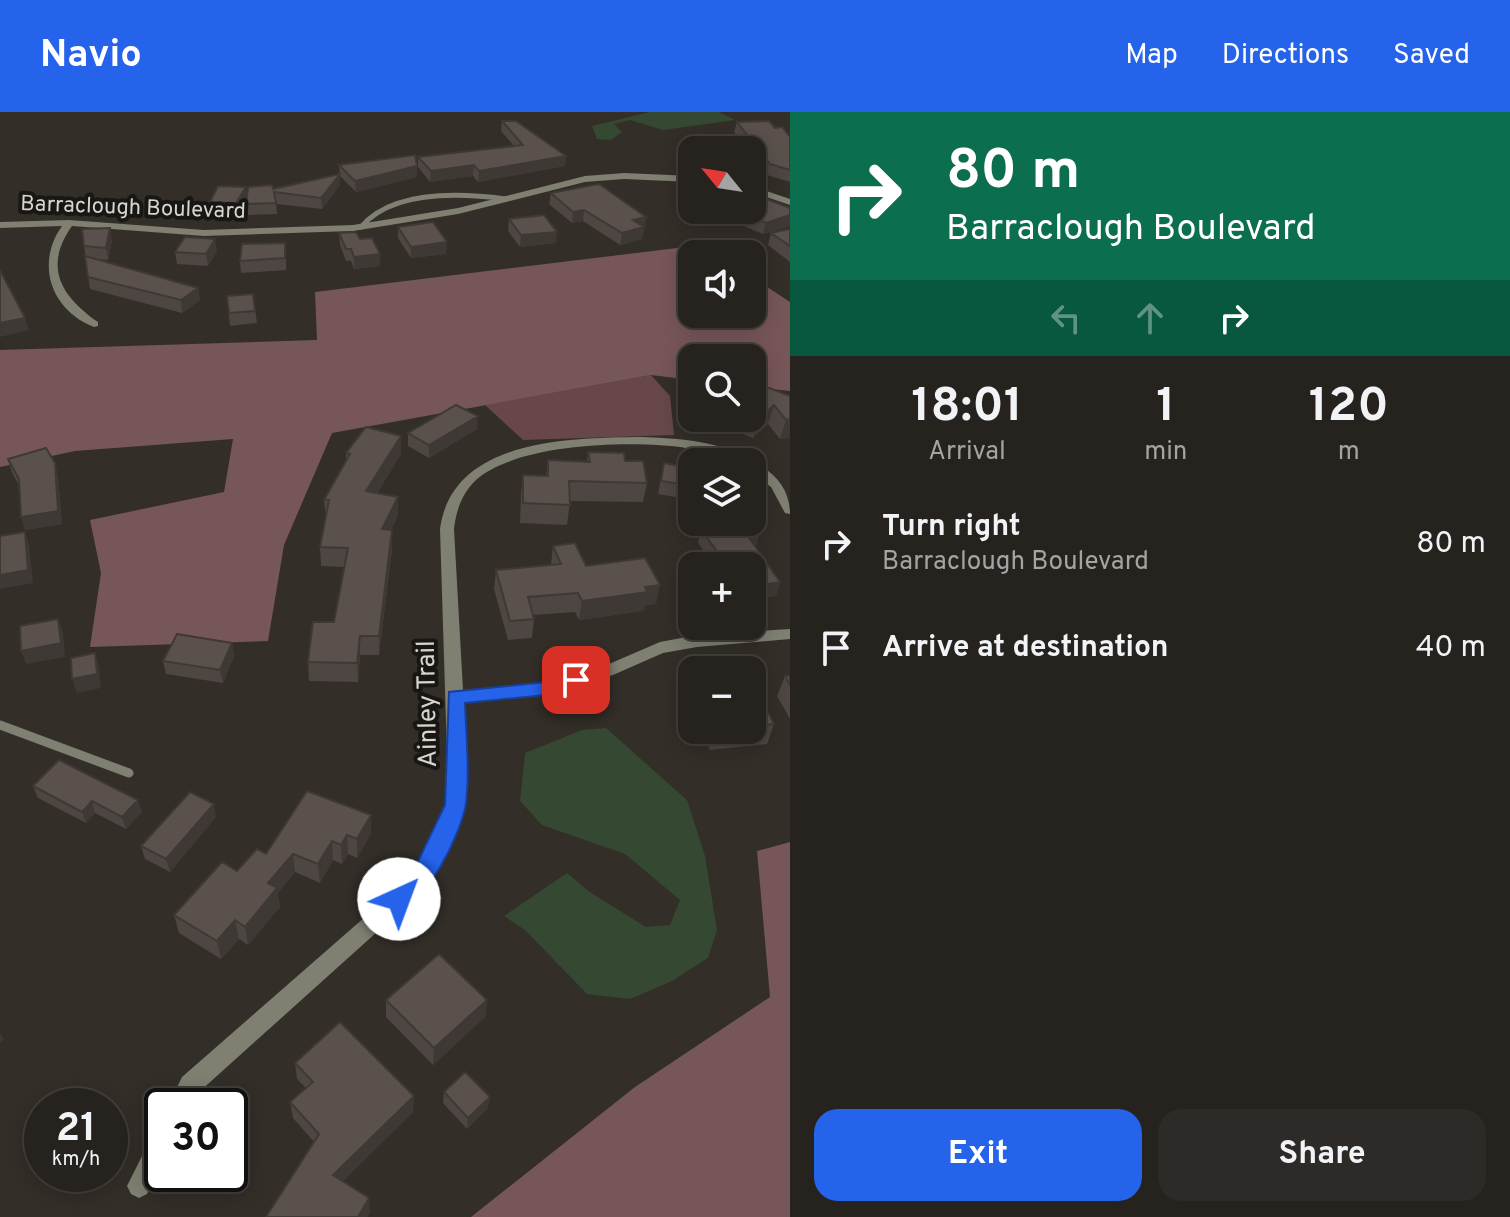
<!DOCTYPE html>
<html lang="en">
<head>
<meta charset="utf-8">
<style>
  :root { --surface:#26221e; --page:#2e2a27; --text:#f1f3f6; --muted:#a4a4a4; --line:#423f3c; --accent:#2563eb }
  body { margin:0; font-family:Overpass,sans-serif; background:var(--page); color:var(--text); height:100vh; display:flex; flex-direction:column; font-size:30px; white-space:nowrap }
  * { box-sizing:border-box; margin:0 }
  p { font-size:26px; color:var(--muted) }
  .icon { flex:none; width:44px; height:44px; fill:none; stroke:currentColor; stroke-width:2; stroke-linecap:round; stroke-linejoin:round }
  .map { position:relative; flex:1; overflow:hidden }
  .drawer { display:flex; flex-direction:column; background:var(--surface); width:720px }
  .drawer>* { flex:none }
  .guide { background:#0b6e4f; color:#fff; overflow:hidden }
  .needle { width:52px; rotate:300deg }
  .controls { position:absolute; left:678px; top:24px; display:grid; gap:16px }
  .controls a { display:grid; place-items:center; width:88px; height:88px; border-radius:16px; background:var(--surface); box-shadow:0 4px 20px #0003,0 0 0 2px var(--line); font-size:40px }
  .speed { position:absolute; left:24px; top:976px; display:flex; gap:16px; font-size:40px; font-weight:700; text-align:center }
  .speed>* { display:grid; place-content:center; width:104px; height:104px; border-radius:50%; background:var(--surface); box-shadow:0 4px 20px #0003,0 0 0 2px var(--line); line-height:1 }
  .speed small { font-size:20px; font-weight:400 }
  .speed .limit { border:4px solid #111; border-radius:12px; background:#fff; color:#111 }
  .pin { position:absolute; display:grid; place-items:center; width:68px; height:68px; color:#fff; margin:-34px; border-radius:16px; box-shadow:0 4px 12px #0006 }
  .me { position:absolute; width:88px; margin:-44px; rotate:43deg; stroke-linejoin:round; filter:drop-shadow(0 0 6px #0008) }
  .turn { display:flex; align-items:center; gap:28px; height:168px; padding:0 24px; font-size:36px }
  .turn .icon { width:104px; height:104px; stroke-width:2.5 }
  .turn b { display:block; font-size:56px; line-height:68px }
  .lanes { display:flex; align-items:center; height:76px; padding:0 24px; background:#0003; justify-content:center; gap:40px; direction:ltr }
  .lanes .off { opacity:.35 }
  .eta { display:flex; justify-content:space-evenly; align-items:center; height:136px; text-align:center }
  .eta b { font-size:48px; font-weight:700; line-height:56px }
  .button { display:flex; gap:16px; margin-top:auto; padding:16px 24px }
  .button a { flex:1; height:92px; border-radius:24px; background:var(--accent); color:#fff; font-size:32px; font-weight:700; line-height:92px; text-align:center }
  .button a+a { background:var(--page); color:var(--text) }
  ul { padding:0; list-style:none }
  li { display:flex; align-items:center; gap:24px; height:104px; padding:0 24px }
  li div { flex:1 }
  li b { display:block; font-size:30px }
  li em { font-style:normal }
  header { display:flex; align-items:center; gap:48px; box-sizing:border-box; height:112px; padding:0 40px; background:var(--accent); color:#fff }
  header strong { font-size:38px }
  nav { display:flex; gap:44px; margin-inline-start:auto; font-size:28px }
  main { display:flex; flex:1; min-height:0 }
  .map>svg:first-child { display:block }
  .green { fill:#67474a }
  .forest { fill:#775659 }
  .water { fill:#354831 }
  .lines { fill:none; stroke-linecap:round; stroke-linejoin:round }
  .service-far1 { stroke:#7f7f72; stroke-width:5 }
  .service { stroke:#7f7f72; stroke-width:9 }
  .minor { fill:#7f7f72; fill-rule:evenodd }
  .wall { fill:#4d4642 }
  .shaded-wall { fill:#3f3936 }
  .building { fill:#5a514d; stroke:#3f3936; stroke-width:2 }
  .route { fill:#2563eb; stroke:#184099; stroke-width:2 }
  .labels { text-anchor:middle; stroke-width:8; stroke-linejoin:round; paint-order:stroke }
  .far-street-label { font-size:22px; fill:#d8d5d1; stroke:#191714 }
  .street-label { font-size:26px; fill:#d8d5d1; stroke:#191714 }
</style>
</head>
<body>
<header>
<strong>Navio</strong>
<nav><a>Map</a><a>Directions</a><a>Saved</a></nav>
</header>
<main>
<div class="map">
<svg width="790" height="1105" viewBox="0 0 790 1105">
  <rect width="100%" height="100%" fill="#332e28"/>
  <path class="green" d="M651,263L670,284L674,323L523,328L485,293Z"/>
  <path class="forest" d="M702,133L716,142H692V202H752V165L790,190V279L752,275V246H692V268L651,263L332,321L284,433L268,529L90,535L101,461L90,408L224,380L233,327L75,339L0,355V238L317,228L315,180Z
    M790,730V1105H471L635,975L770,885L757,739Z"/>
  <path class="water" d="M650,0H719L735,8L663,18L630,8L614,12L622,20L611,28L597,27L592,14Z
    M606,616L687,688L705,744L717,818L708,846L672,869L630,887L587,882L525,818L504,804L567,761L591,781L646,815L670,813L680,788L625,742L542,713L520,689L525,641L582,618Z"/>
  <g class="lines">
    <path class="service-far1" d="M361,115C393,77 461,81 506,87"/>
    <path class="service" d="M0,613L129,661"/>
    <path class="minor" d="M624,61L692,64V70L624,67L585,70L458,102L353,119L204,124L72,114C43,155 61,184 98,210V214L94,215C51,198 35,152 62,114L0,116V110L69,108L204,118L353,113L458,96L585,64Z
      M752,74L790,87V93L752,80Z
      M642,325C674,326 727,329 752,350C729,350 709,339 686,336C633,328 517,331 476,368C462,381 456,399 454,417L463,578L546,571L602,555L660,530L697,523L790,517V527L697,535L663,541L613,563L546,583L464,590L465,692L455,722L427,775L198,981L191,994H168L182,965L413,763C430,735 447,708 448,674L440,417C452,326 571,326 642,325Z
      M752,350C775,359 790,378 790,402L785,401L771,375L752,361Z
      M162,1017V1052L147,1082L139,1086L131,1082L127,1074L154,1020Z"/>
  </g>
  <path class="wall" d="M502,9L566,44L565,54L478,70L473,64L430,70L418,55V45L514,34L501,19Z
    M737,10L775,16L790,25V70L767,63L752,43V38H748L734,20Z
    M339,53L417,54V65L356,80L340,64Z
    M340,73L322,97L276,92L277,102L247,103V87L238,103L211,102L210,90L247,84L273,77Z
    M551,81L646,105L642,127L620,133L583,109L572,111L549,92Z
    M790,96V114L763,122L720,104L721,98Z
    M509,107L556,131L520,135L508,119Z
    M398,115L446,142L411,146L398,126Z
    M790,117V150L768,133L771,121Z
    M339,121L360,127L380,142V154L354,157L351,149H346L340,133Z
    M112,128L108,148L93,147L198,176L200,188L182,201L90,177L84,134Z
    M217,139L208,154L177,152L175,140Z
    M286,142V158L241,161L240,149Z
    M253,182L257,211L230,214L227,184Z
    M756,271L790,284V326L780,327L768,312L753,326L710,309L711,306H752V276L754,277Z
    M477,317L429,346L408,334V321Z
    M588,340L625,349L647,371L643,390L570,389L567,413L520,411L521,382L523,363L546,364L548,348L587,350Z
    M346,341L401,342L377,381L398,403L391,418L392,437L379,543H360L358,570L309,569L308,550L334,510L345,455L321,454L320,435L326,405L324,388L346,350Z
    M8,347L58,365L62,412L25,418L19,373L12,361Z
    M692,350V388L658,382L664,351L680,354Z
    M698,410H751L756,435L780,470L776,484L753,487L752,454H712L713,452L698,431L700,421L696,416Z
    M553,434L586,454L656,492L645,493L643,499L579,508L575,500L533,503L534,507L532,526L508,528L494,477L496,458L551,453Z
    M232,531L234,544L223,571L166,562L163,549Z
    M785,564H790V607L777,584Z
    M752,567L774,612L767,632L710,638L701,618H752Z
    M33,674L142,700L126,717L95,701L86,711L38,686Z
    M307,679L371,722L357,746L348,742L342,752L333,748L320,771L295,760L278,781L280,795L248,833L239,827L221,847L179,821L174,803L266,742Z
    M216,705L170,760L145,747L141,734Z
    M386,888H487L485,905L433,953L386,905Z
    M295,951L413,1000L343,1069L370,1100L367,1105H266L314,1030L293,1006L290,990L306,976L297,967Z
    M444,980L488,996L467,1017L443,991Z"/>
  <path class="shaded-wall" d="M566,44L565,54L478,70L479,59Z
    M474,53L473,64L430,70L431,59Z
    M417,54V65L356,80L355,69Z
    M340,62V73L322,97L321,86Z
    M246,75L247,86L238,103L236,91Z
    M584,98L583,109L572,111L573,100Z
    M790,103V114L763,122L766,111Z
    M646,105L642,127L620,133L622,121L633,108Z
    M110,116L112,128L108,148L106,136Z
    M557,120L556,131L520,135L521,123Z
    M215,127L217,139L208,154L206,142Z
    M447,130L446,142L411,146V135Z
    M380,142V154L354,157V145Z
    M198,176L200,188L182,201L181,188Z
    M25,206L29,218L0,225V211Z
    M774,293L768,312L753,326L759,307Z
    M478,304L477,317L429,346V333Z
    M790,307V326L780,327L786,308Z
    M401,324V342L367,398L366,379Z
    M55,351L58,365L62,412L25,418L21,405Z
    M398,385V403L382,436V417Z
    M392,418V437L379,543V524Z
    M25,420L29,433L33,471L0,477V463Z
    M760,421L756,435L748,424Z
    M780,470L776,484L753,487L757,474Z
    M660,473L656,492L645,493L643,499L579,508L582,489L645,475Z
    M58,507L63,520L65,545L26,552L21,539Z
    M360,524V543L358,570L357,551Z
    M232,531L234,544L223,571L220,558Z
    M95,541L99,555L101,576L77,581L72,567Z
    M138,688L142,700L126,717L122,705Z
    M92,689L95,701L86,711L82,700Z
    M214,692L216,705L170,760L166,747Z
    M371,703V722L357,746V727Z
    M347,723L348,742L342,752L341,733Z
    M332,729L333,748L320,771L318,752Z
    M293,742L295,760L278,781L280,795L248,833L245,815L268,771Z
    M235,808L239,827L221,847L217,829Z
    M487,888L485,905L433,953L434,936Z
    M0,921L4,927L0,931Z
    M414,984L413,1000L335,1077L333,1063Z
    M490,985L488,996L467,1017L468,1006Z
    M369,1086L370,1100L367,1105H358Z"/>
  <path class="building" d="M502,9H516L566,44L479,59L474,53L431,59L418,45L523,33Z
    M769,9L775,16L782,15L790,25V58L770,52L737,10Z
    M415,43L417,54L355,69L339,53Z
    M340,62L321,86L274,80L276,91L246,92L248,75L272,73L273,77Z
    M599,72L646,105L633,108L644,115L622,121L584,98L573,100L551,81Z
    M218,74L246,75L236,91L210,90Z
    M752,81L790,96V103L766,111L735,98H752Z
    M544,103L557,120L521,123L509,107Z
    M433,110L447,130L411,135L398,115Z
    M110,116L106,136L84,134L82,117Z
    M790,117V134L771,121Z
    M356,120L360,127L372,126L380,142L354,145L351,137H346L339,121Z
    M185,125L215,127L206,142L175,140Z
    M285,131V146L240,149L242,132Z
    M85,144L198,176L181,188L88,165Z
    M0,158L25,206L0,211Z
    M253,182L255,199L229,201L227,184Z
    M756,271L790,284V307L786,308L774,293L759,307L752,304V276L761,280Z
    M456,293L478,304L429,333L408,321Z
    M366,315L401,324L366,379L398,385L382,417L392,418L379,524H360L357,551L308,550L313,510H334L348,436L320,435L329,388H324L350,342L346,341Z
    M46,336L55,351L58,399L21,405L19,367L8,347Z
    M588,340L624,341L625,349H643L647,371L569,369L570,393L523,391V363L548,364V348L590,350Z
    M681,348L692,350V374L661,369L664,351L680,354Z
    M705,410H751L760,421L748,424L780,470L757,474L754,469L752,470V454H722L715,444L720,443L701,418L710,416Z
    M25,420L28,458L0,463V424Z
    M575,431L586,454L645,446L660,473L645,475L648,480L582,489L578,481L528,485L534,507L510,509L496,458L561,452L553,434Z
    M58,507L61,531L21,539L20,514Z
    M177,522L232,531L220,558L163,549Z
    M95,541L97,562L72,567L71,546Z
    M745,554L747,558H722L721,556Z
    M785,564H790V573Z
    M752,567L774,612L752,615Z
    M59,648L138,688L122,705L92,689L82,700L33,674Z
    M307,679L371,703L357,727L347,723L341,733L332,729L318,752L293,742L268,771L277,776L245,815L235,808L217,829L174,803L222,750L237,759L257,737L266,742Z
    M190,680L214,692L166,747L141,734Z
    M439,842L487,888L434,936L386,888Z
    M340,910L414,984L333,1063L369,1086L358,1105H266L319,1022L290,990L313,970L295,951Z
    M465,960L490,985L468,1006L444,980Z"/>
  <path class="route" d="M576,561L583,563V572L546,583L465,591C466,624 470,659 466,691C463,717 423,805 392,794L388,787L412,762L445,693L449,580L546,570Z"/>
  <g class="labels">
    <g class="far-street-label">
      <text transform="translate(133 94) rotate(2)" y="8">Barraclough Boulevard</text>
    </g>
    <g class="street-label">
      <text transform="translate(426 592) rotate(-91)" y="9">Ainley Trail</text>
    </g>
  </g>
</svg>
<div class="controls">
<a><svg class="needle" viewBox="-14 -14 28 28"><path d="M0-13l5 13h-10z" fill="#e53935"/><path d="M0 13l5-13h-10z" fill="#a4a4a4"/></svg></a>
<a><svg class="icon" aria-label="sound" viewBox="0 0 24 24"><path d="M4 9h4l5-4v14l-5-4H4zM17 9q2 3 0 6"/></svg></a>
<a><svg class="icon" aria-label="search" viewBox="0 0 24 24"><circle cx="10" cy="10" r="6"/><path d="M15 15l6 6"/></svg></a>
<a><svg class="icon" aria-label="layers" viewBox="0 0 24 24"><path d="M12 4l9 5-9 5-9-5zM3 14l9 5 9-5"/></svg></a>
<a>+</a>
<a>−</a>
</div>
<div class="speed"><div>21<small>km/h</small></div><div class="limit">30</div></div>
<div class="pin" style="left:576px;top:568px;background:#d93025"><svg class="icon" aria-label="arrive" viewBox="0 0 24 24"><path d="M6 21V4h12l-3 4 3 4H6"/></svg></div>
<svg class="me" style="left:399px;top:787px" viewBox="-20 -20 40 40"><circle r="19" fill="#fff"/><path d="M0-13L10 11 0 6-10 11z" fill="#2563eb"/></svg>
</div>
<section class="drawer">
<div class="guide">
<div class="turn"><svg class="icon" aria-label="right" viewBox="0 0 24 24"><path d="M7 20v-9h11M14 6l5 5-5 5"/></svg><div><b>80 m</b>Barraclough Boulevard</div></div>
<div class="lanes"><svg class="icon off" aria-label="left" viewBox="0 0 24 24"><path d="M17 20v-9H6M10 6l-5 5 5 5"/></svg><svg class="icon off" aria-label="ahead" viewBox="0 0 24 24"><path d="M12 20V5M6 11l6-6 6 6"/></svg><svg class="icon" aria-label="right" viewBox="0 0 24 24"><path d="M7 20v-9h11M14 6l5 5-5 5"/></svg></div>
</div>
<div class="eta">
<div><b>18:01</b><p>Arrival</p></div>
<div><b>1</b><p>min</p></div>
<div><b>120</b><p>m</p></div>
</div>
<ul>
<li><svg class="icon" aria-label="right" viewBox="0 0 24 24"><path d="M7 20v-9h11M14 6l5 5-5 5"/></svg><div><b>Turn right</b><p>Barraclough Boulevard</p></div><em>80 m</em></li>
<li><svg class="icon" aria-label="arrive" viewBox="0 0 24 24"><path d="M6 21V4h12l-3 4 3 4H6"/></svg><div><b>Arrive at destination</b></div><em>40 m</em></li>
</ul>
<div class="button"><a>Exit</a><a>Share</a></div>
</section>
</main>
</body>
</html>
